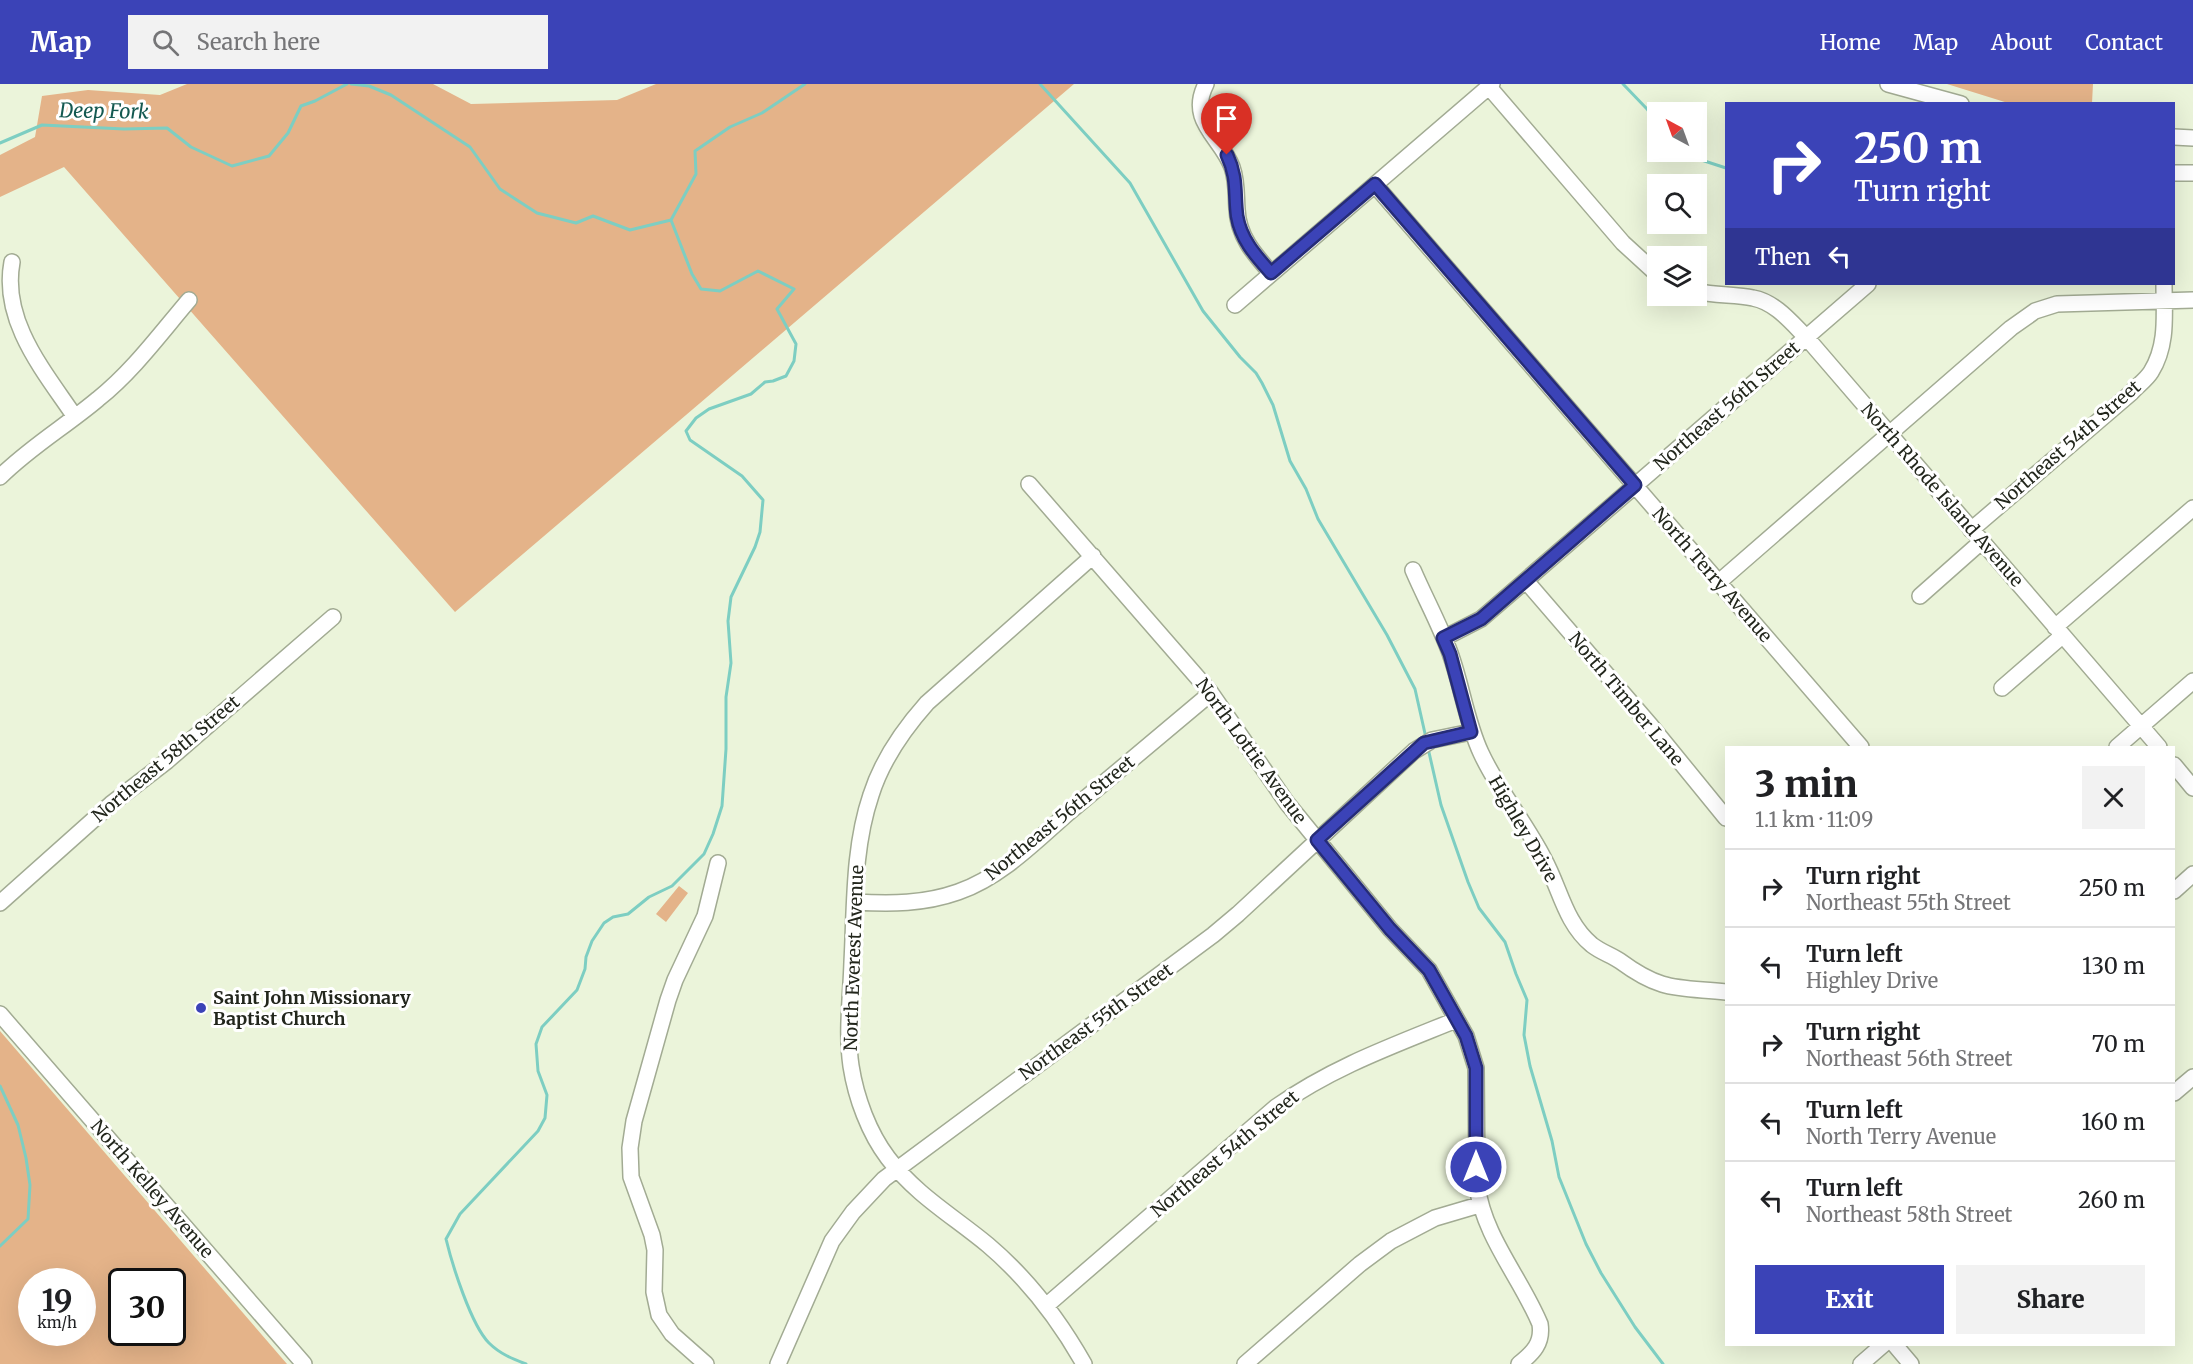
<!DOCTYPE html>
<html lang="en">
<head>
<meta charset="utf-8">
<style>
  :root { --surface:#fff; --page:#f2f2f2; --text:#202124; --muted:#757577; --line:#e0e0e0; --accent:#3b43b7 }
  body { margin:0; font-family:Merriweather,serif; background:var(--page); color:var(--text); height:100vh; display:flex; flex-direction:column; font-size:22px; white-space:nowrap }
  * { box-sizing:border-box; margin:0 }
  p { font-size:20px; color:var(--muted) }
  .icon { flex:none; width:33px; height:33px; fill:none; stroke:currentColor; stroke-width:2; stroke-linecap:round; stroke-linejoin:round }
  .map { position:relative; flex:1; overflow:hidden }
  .sheet { position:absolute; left:1725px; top:662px; width:450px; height:600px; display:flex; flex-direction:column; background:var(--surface); border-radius:0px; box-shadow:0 6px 24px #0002 }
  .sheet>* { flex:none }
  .guide { position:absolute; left:1725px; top:18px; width:450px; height:183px; border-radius:0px; box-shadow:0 6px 24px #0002; background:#3b43b7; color:#fff; overflow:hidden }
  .needle { width:39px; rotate:319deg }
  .controls { position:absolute; left:1647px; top:18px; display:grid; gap:12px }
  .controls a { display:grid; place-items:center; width:60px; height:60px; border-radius:0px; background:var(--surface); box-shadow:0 6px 24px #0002; font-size:30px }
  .speed { position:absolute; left:18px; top:1184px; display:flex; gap:12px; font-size:30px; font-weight:700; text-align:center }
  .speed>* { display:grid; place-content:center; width:78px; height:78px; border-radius:50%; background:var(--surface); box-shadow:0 6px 24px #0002; line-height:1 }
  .speed small { font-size:15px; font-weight:400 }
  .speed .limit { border:3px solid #111; border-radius:9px; background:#fff; color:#111 }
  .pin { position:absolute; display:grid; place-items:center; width:51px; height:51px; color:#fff; margin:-62px -26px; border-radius:50% 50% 50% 0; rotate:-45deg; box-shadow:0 0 6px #0007 }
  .pin .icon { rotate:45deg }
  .me { position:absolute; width:66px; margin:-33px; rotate:0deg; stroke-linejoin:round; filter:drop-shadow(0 0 4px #0008) }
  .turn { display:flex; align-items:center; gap:21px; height:126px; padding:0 30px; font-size:27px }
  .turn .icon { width:78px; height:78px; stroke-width:2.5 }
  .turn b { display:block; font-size:42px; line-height:51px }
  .then { display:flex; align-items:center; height:57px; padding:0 30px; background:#0003; gap:12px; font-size:22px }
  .round { display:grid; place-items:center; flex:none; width:63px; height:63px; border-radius:0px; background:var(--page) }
  .summary { display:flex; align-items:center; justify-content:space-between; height:102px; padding:0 30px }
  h1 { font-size:36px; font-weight:800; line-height:45px }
  .button { display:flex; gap:12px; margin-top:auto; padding:12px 30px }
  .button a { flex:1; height:69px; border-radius:0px; background:var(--accent); color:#fff; font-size:24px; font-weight:800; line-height:69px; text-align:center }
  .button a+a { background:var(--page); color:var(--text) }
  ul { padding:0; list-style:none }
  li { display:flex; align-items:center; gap:18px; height:78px; padding:0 30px; border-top:2px solid var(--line) }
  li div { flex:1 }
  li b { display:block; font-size:22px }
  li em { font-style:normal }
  header { display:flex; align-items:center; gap:36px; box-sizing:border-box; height:84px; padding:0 30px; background:var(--accent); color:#fff }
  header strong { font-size:28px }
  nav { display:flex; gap:33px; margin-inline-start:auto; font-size:21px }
  .search { width:420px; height:54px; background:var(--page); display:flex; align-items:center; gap:15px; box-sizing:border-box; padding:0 21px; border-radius:0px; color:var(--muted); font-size:22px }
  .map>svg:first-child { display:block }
  .green { fill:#e4b389; fill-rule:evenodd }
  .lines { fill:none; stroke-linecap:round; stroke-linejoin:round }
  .stream { stroke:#7dcec2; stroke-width:3 }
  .minor-casing { stroke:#a2ab93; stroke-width:18 }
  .minor { stroke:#fff; stroke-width:15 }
  .route-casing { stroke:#262c77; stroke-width:15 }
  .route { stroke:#3b43b7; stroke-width:10 }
  .poi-dot { fill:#3b43b7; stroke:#fff; stroke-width:2 }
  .labels { text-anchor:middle; stroke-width:6; stroke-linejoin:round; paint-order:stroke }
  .street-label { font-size:18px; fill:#22261c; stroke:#fff }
  .poi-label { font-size:18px; font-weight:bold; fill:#22261c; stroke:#fff; text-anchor:start }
  .water-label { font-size:20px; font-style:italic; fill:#145951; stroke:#fff }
</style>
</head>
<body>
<header>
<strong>Map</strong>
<div class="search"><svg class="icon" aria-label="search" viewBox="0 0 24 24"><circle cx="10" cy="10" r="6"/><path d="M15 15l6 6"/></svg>Search here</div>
<nav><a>Home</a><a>Map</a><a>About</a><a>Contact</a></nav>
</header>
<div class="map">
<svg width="2193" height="1280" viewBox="0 0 2193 1280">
  <rect width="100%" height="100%" fill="#ebf4da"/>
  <path class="green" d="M187,0H433L471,20L617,16L656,0H1074L455,528L64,83L0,113V71L35,53L42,12L88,6L160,11Z
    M1947,0H2093L2092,19H2008Z
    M679,802L688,809L666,838L656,830Z
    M0,947L287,1280H0ZM32,1197H82V1248H32ZM122,1197H172V1248H122Z"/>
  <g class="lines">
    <path class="stream" d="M351,0L369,2L391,11L470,63L500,105L537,129L576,139L593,132L630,146L671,136
      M1040,0L1130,99L1203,227L1240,273L1256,289L1262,299L1273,321L1290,377L1306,405L1318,435L1387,551L1415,605L1426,654
      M1623,0L1647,25L1658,41
      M0,59L42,41L124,45L167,44L191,63L232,82L269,72L288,49L301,22L315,17L347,0
      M1682,68L1686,71L1726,84
      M671,136L696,90L695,67L730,43L762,29L805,0
      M1428,664L1441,721L1468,798L1479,824L1505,858L1516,890L1527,916L1524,951L1530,982L1552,1057L1559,1093L1586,1160L1601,1189L1635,1243L1663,1280
      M0,1002L18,1041L26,1074L30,1101L28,1135L0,1162
      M526,1280C513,1275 500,1270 489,1259C471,1241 452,1180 446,1155L460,1130L538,1047L545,1034L547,1011L538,987L536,960L542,943L577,906L585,885L586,873L592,857L604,839L613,833L628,830L649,813L672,802L704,770L713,750L722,722L726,665V613L731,579L728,537L731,513L755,463L760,448L763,416L742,392L690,356L686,347L696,334L709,325L751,310L765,298L773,297L786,292L794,277L796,260L777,225L794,205L758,187L720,207L701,205L692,190L671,136"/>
    <defs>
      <path id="minor" d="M1206,0C1187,37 1221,53 1232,83C1237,97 1236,111 1237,125C1238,152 1254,170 1271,189
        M1888,0L1961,20
        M1489,3L1623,159L1658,191
        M2174,53L2193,54
        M2174,89H2193
        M1375,101L1861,663
        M12,178C1,237 44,287 75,333
        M1696,207C1715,212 1735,210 1753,214C1775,218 1791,238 1806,253L2159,663
        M1235,221L1492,0
        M0,393C30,363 66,342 98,315C133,287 160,250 189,216
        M1029,400L1211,609L1287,719L1390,845L1429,886L1466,952L1476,984L1477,1102C1484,1153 1521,1194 1540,1240C1543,1259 1533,1269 1519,1280
        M1971,446L2131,309C2137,302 2146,296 2151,288C2168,261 2164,230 2164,200
        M1413,486C1425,514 1440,541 1450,569C1462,602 1466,637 1481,669C1498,706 1525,738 1544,775C1560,804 1565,839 1592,861C1601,868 1611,871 1620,877C1662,908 1677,903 1726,908
        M1526,497L1651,642L1726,734
        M1719,498L2011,244L2035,227L2057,220L2193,216
        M1920,512L1981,458
        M2055,543L2193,424
        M1444,554L1481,535L1868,200
        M2002,604L2062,552
        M2117,663L2193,597
        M2174,681L2193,704
        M2174,807L2193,790
        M855,818C891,820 924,820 958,808C1001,793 1035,758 1068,729C1116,689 1164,649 1211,609
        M0,819L111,720L167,677L333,533
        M0,930L304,1280
        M2174,1009L2193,993
        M1047,1221L1276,1023C1333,983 1392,962 1456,936
        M1894,1260L1911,1280
        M706,1280L672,1250L659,1231L654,1208L655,1166L652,1151L631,1093L630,1064L634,1037L668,916L675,896L705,832L718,779
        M778,1280L832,1157L853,1128L884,1095L1213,851L1238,830L1414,667L1432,656L1471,648
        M1084,1280C1058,1234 1028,1195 988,1161C953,1132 916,1111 888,1074C869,1049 856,1014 851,982C846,948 851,912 852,878C855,822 853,764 871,711C882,676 903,646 927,619L1093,472
        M1245,1280L1360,1180L1391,1157L1435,1134L1479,1121
        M1861,1280L1884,1260"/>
    </defs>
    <use href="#minor" class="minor-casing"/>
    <use href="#minor" class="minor"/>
  </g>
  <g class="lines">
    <defs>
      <path id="route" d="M1227,71C1238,94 1234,109 1237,132C1241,156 1256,172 1271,189L1375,100L1635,401L1481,535L1443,554L1450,570L1471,648L1424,659L1317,756L1390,845L1429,886L1466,952L1476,984V1083"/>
    </defs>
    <use href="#route" class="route-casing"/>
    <use href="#route" class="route"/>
  </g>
  <circle class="poi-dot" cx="201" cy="924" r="6"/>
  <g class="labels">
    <g class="street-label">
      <text transform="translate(1727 322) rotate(-41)" y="6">Northeast 56th Street</text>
      <text transform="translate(2068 361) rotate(-41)" y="6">Northeast 54th Street</text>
      <text transform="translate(1942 411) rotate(49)" y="6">North Rhode Island Avenue</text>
      <text transform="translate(1712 491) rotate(49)" y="6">North Terry Avenue</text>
      <text transform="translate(1626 615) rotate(50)" y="6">North Timber Lane</text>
      <text transform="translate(1251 667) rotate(54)" y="6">North Lottie Avenue</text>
      <text transform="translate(166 675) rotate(-40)" y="6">Northeast 58th Street</text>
      <text transform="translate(1060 734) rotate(-39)" y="6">Northeast 56th Street</text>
      <text transform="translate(1523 745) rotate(60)" y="6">Highley Drive</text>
      <text transform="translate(854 874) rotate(-88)" y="6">North Everest Avenue</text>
      <text transform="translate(1096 938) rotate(-36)" y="6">Northeast 55th Street</text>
      <text transform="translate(1225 1070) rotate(-40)" y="6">Northeast 54th Street</text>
      <text transform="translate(152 1105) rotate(49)" y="6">North Kelley Avenue</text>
    </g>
    <g class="poi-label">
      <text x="213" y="920">Saint John Missionary<tspan x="213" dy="21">Baptist Church</tspan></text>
    </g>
    <g class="water-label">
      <text transform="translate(104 27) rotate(1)" y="7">Deep Fork</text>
    </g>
  </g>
</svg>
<div class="controls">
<a><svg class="needle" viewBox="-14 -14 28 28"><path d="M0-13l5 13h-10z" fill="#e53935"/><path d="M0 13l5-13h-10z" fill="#757577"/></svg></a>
<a><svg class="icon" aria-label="search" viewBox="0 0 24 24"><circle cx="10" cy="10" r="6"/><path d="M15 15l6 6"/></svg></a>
<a><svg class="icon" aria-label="layers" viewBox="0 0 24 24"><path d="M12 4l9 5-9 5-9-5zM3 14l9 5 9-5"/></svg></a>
</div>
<div class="speed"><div>19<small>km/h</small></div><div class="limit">30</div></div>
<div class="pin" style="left:1227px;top:71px;background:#d93025"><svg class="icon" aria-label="arrive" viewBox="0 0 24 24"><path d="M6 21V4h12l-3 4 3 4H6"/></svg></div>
<svg class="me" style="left:1476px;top:1083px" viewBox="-20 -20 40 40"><circle r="17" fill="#3b43b7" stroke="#fff" stroke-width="3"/><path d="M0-11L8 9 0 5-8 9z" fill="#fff"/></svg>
<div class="guide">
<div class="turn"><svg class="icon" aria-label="right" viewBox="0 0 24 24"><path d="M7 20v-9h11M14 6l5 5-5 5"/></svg><div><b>250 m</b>Turn right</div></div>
<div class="then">Then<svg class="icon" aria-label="left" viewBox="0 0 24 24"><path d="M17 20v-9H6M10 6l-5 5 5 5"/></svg></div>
</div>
<section class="sheet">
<div class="summary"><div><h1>3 min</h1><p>1.1 km · 11:09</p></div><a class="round"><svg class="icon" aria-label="close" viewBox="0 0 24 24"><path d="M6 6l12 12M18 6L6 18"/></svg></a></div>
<ul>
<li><svg class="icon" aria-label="right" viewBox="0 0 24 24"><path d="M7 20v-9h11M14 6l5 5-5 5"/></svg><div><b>Turn right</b><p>Northeast 55th Street</p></div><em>250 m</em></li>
<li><svg class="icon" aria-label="left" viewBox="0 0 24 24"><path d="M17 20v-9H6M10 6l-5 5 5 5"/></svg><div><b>Turn left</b><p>Highley Drive</p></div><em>130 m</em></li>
<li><svg class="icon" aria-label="right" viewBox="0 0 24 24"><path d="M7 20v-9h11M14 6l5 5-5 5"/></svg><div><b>Turn right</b><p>Northeast 56th Street</p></div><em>70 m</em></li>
<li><svg class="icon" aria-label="left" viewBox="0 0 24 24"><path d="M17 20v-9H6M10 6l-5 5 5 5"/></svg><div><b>Turn left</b><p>North Terry Avenue</p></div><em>160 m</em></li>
<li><svg class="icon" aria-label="left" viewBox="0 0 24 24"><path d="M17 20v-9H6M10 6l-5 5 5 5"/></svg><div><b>Turn left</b><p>Northeast 58th Street</p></div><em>260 m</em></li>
</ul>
<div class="button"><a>Exit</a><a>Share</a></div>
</section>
</div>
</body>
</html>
